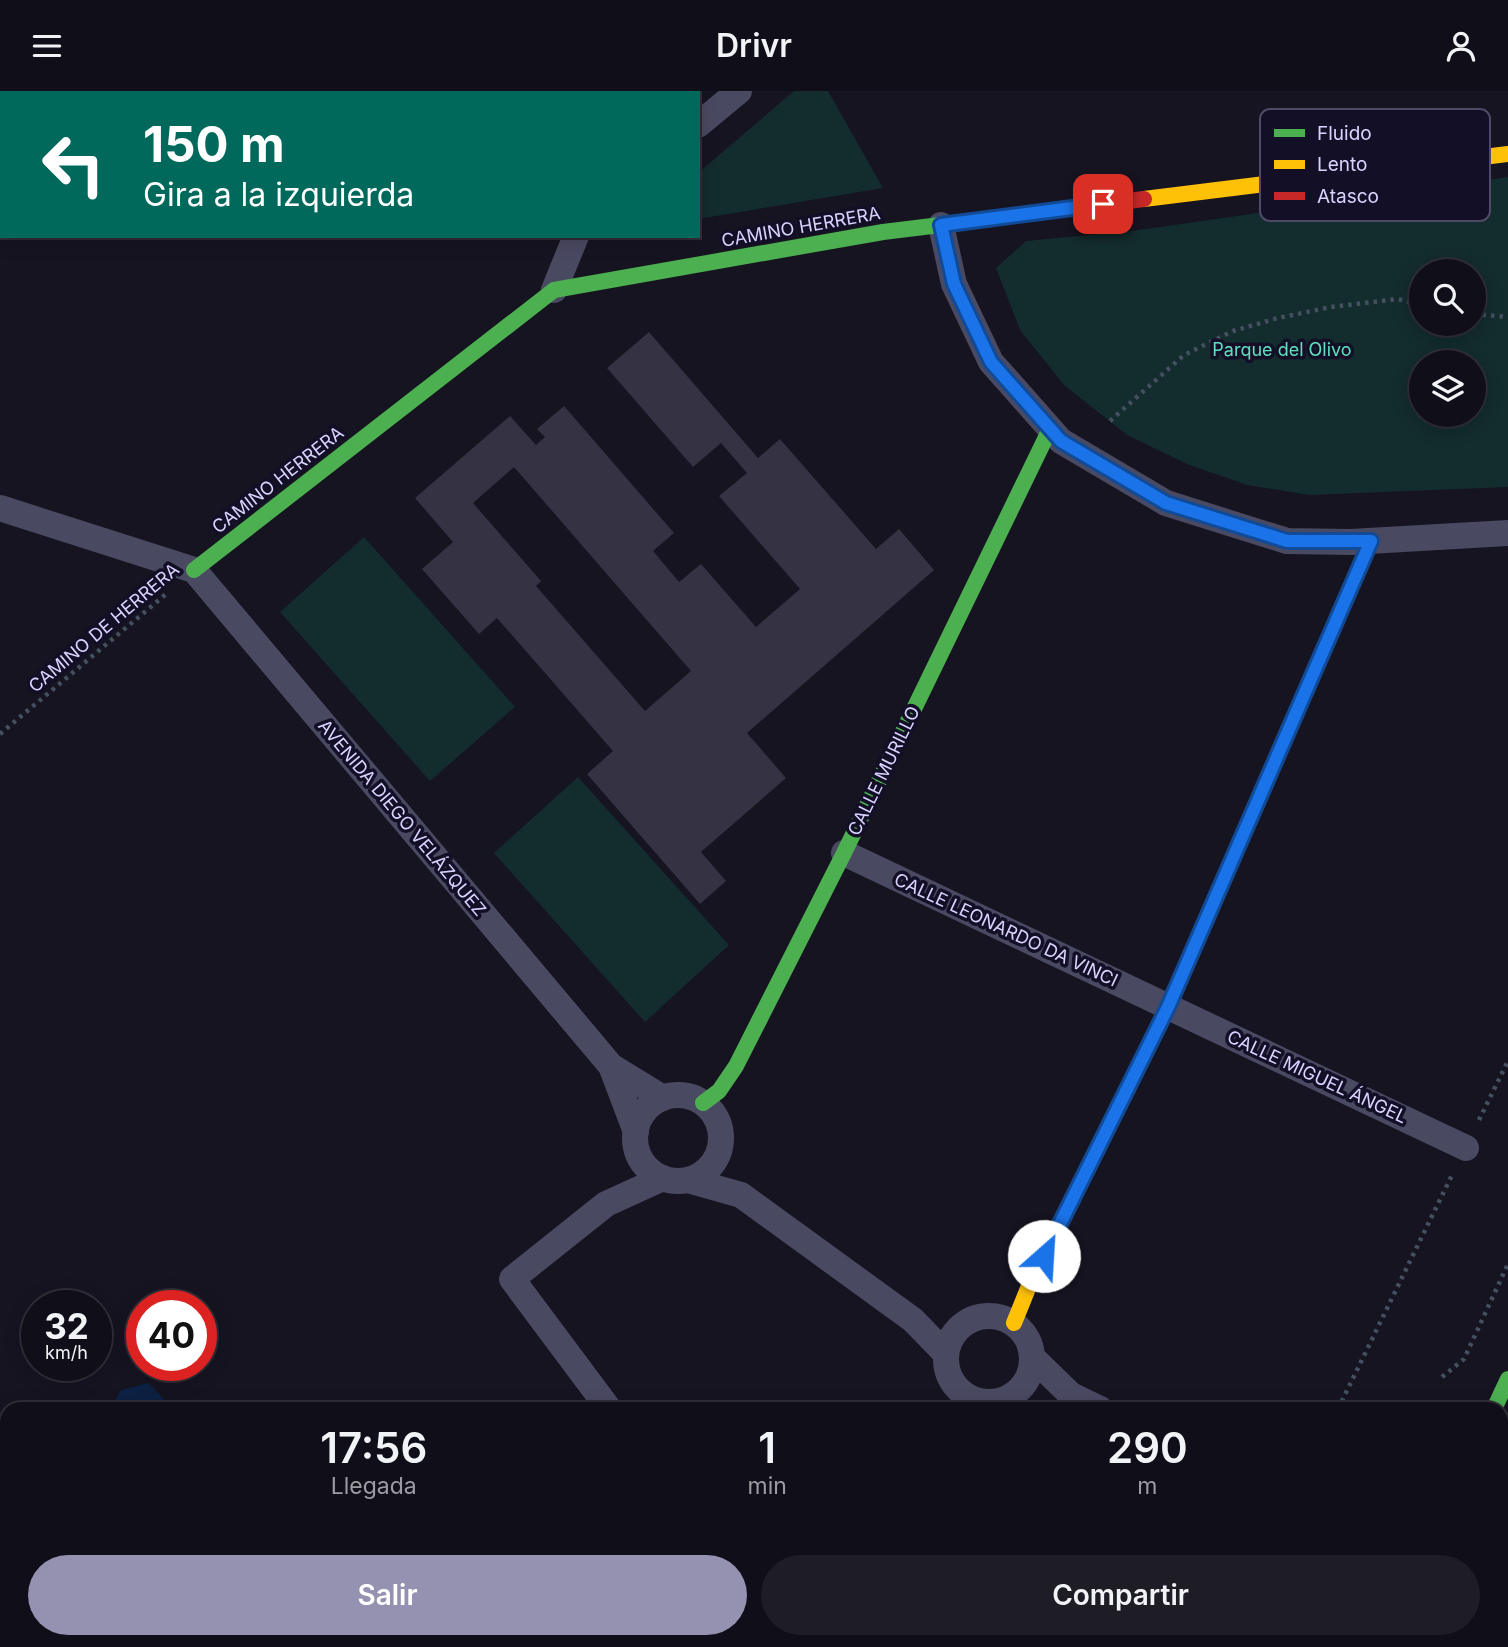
<!DOCTYPE html>
<html lang="es">
<head>
<meta charset="utf-8">
<style>
  :root { --surface:#100f19; --page:#1e1d26; --text:#f1f3f6; --muted:#9c9ca2; --line:#302f38; --accent:#9591b1 }
  body { margin:0; font-family:Inter,sans-serif; background:var(--page); color:var(--text); height:100vh; display:flex; flex-direction:column; font-size:26px; white-space:nowrap }
  * { box-sizing:border-box; margin:0 }
  p { font-size:23px; color:var(--muted) }
  .icon { flex:none; width:38px; height:38px; fill:none; stroke:currentColor; stroke-width:2; stroke-linecap:round; stroke-linejoin:round }
  .map { position:relative; flex:1; overflow:hidden }
  .drawer { position:absolute; left:0px; top:1311px; width:1508px; height:247px; display:flex; flex-direction:column; background:var(--surface); border-radius:21px 21px 0 0; box-shadow:0 4px 18px #0003,0 0 0 2px var(--line) }
  .drawer>* { flex:none }
  .banner { position:absolute; left:0px; top:0px; width:700px; height:147px; box-shadow:0 4px 18px #0003,0 0 0 2px var(--line); background:#00695c; color:#fff; overflow:hidden }
  .fabs { position:absolute; left:1409px; top:168px; display:grid; gap:14px }
  .fabs a { display:grid; place-items:center; width:77px; height:77px; border-radius:50%; background:var(--surface); box-shadow:0 4px 18px #0003,0 0 0 2px var(--line); font-size:35px }
  .speed { position:absolute; left:21px; top:1199px; display:flex; gap:14px; font-size:35px; font-weight:700; text-align:center }
  .speed>* { display:grid; place-content:center; width:91px; height:91px; border-radius:50%; background:var(--surface); box-shadow:0 4px 18px #0003,0 0 0 2px var(--line); line-height:1 }
  .speed small { font-size:18px; font-weight:400 }
  .speed .limit { border:10px solid #d22; background:#fff; color:#111 }
  .pin { position:absolute; display:grid; place-items:center; width:60px; height:60px; color:#fff; margin:-30px; border-radius:14px; box-shadow:0 4px 10px #0006 }
  .me { position:absolute; width:77px; margin:-38px; rotate:26deg; stroke-linejoin:round; filter:drop-shadow(0 0 5px #0008) }
  .turn { display:flex; align-items:center; gap:24px; height:147px; padding:0 28px; font-size:32px }
  .turn .icon { width:91px; height:91px; stroke-width:2.5 }
  .turn b { display:block; font-size:49px; line-height:60px }
  .eta { display:flex; justify-content:space-evenly; align-items:center; height:119px; text-align:center }
  .eta b { font-size:42px; font-weight:600; line-height:49px }
  .button { display:flex; gap:14px; margin-top:auto; padding:14px 28px }
  .button a { flex:1; height:80px; border-radius:42px; background:var(--accent); color:#fff; font-size:28px; font-weight:600; line-height:80px; text-align:center }
  .button a+a { background:var(--page); color:var(--text) }
  header { display:flex; justify-content:space-between; align-items:center; height:91px; padding:0 28px; background:var(--surface); font-size:32px; font-weight:600 }
  .map>svg:first-child { display:block }
  .green { fill:#132c2d; fill-rule:evenodd }
  .water { fill:#0d2144 }
  .building { fill:#343243; fill-rule:evenodd }
  .lines { fill:none; stroke-linecap:round; stroke-linejoin:round }
  .path { stroke:#44505f; stroke-width:4.5; stroke-dasharray:3.5 5; stroke-linecap:butt }
  .street { stroke:#4a4962; stroke-width:26 }
  .fast { stroke:#4caf50; stroke-width:16 }
  .slow { stroke:#ffc107; stroke-width:16 }
  .jam { stroke:#c62828; stroke-width:16 }
  .route-casing { stroke:#114b97; stroke-width:18 }
  .route { stroke:#1a73e8; stroke-width:12 }
  .labels { text-anchor:middle; stroke-width:7; stroke-linejoin:round; paint-order:stroke }
  .street-label { font-size:18px; fill:#d9d4ff; stroke:#130f26 }
  .park-label { font-size:18px; fill:#5fe0c0; stroke:#130f26 }
  .key { fill:#130f26; stroke:#4e4a67; stroke-width:2 }
  .key-label { font-size:19px; fill:#d9d4ff }
</style>
</head>
<body>
<header><svg class="icon" aria-label="menu" viewBox="0 0 24 24"><path d="M4 6h16M4 12h16M4 18h16"/></svg>Drivr<svg class="icon" aria-label="person" viewBox="0 0 24 24"><circle cx="12" cy="8" r="4"/><path d="M4 21q1-7 8-7t8 7"/></svg></header>
<div class="map">
<svg width="1508" height="1556" viewBox="0 0 1508 1556">
  <rect width="100%" height="100%" fill="#161421"/>
  <path class="green" d="M794,0H828L883,97L698,128V82Z
    M1508,86V396L1310,404L1247,394L1187,373L1127,344L1064,294L1020,239L996,177L1026,150L1132,140ZM1421,180H1474V233H1421ZM1421,271H1474V324H1421Z
    M364,446L515,616L430,690L280,521Z
    M578,686L729,854L645,931L494,762Z"/>
  <path class="water" d="M149,1292L172,1318H110L121,1299Z"/>
  <path class="building" d="M649,241L758,367L780,348L876,458L899,438L934,479L747,642L786,687L701,761L726,790L700,813L587,683L613,660L497,527L479,543L422,478L453,451L415,407L510,325L536,354L545,346L537,338L564,315L674,442L653,460L679,491L701,473L756,536L800,498L719,405L747,382L721,352L693,376L607,277ZM514,376L691,580L645,620L536,495L541,490L473,412Z"/>
  <g class="lines">
    <path class="path" d="M1474,223L1508,226
      M1110,330L1184,264L1233,240L1278,227L1331,216L1398,208L1421,214
      M0,643L166,503
      M1479,1029L1508,970
      M1442,1286L1464,1268L1508,1173
      M1338,1318L1452,1084
      M1225,1556L1228,1550"/>
    <path class="street" d="M698,34L739,0
      M941,134L954,193L991,271L1061,350L1166,412L1287,450L1351,451L1508,442
      M554,199L576,145
      M0,417L194,479L611,975L663,1007
      M844,762L1466,1057
      M611,975L636,1041
      M635 1047a43 43 0 1 1 86 0a43 43 0 1 1-86 0Z
      M688,1089L741,1104L913,1229L946,1263
      M946 1268a43 43 0 1 1 86 0a43 43 0 1 1-86 0Z
      M1033,1267L1071,1304L1100,1318
      M609,1318L512,1188L606,1113L663,1087
      M1502,1549L1508,1548
      M782,1550L786,1556
      M853,1556L856,1550"/>
    <path class="fast" d="M194,479L554,199L883,141L973,130
      M1191,864L1371,450
      M703,1012L719,1000L736,975L844,762L1050,338
      M1494,1318L1508,1288
      M1502,1527L1508,1513
      M1371,1550L1378,1556"/>
    <path class="slow" d="M1144,108L1508,63
      M1014,1232L1031,1190L1168,916L1191,864
      M1502,1428L1508,1439"/>
    <path class="jam" d="M973,130L1144,108
      M1470,1556L1480,1550"/>
  </g>
  <g class="lines">
    <defs>
      <path id="route" d="M1044,1165L1168,916L1371,450H1287L1166,412L1061,350L991,271L954,193L941,134L1103,113"/>
    </defs>
    <use href="#route" class="route-casing"/>
    <use href="#route" class="route"/>
  </g>
  <g class="labels">
    <g class="street-label">
      <text transform="translate(801 136) rotate(-10)" y="6">CAMINO HERRERA</text>
      <text transform="translate(278 389) rotate(-38)" y="6">CAMINO HERRERA</text>
      <text transform="translate(104 537) rotate(-40)" y="6">CAMINO DE HERRERA</text>
      <text transform="translate(884 680) rotate(-64)" y="6">CALLE MURILLO</text>
      <text transform="translate(402 727) rotate(50)" y="6">AVENIDA DIEGO VELÁZQUEZ</text>
      <text transform="translate(1006 839) rotate(25)" y="6">CALLE LEONARDO DA VINCI</text>
      <text transform="translate(1317 986) rotate(25)" y="6">CALLE MIGUEL ÁNGEL</text>
    </g>
    <g class="park-label">
      <text x="1282" y="265">Parque del Olivo</text>
    </g>
  </g>
  <rect x="1260" y="18" width="230" height="112" rx="10" class="key"/>
  <rect x="1274" y="38" width="31" height="8" fill="#4caf50"/>
  <rect x="1274" y="69" width="31" height="9" fill="#ffc107"/>
  <rect x="1274" y="101" width="31" height="8" fill="#c62828"/>
  <g class="key-label">
    <text x="1317" y="49">Fluido</text>
    <text x="1317" y="80">Lento</text>
    <text x="1317" y="112">Atasco</text>
  </g>
</svg>
<div class="fabs">
<a><svg class="icon" aria-label="search" viewBox="0 0 24 24"><circle cx="10" cy="10" r="6"/><path d="M15 15l6 6"/></svg></a>
<a><svg class="icon" aria-label="layers" viewBox="0 0 24 24"><path d="M12 4l9 5-9 5-9-5zM3 14l9 5 9-5"/></svg></a>
</div>
<div class="speed"><div>32<small>km/h</small></div><div class="limit">40</div></div>
<div class="pin" style="left:1103px;top:113px;background:#d93025"><svg class="icon" aria-label="arrive" viewBox="0 0 24 24"><path d="M6 21V4h12l-3 4 3 4H6"/></svg></div>
<svg class="me" style="left:1044px;top:1165px" viewBox="-20 -20 40 40"><circle r="19" fill="#fff"/><path d="M0-13L10 11 0 6-10 11z" fill="#1a73e8"/></svg>
<div class="banner">
<div class="turn"><svg class="icon" aria-label="left" viewBox="0 0 24 24"><path d="M17 20v-9H6M10 6l-5 5 5 5"/></svg><div><b>150 m</b>Gira a la izquierda</div></div>
</div>
<section class="drawer">
<div class="eta">
<div><b>17:56</b><p>Llegada</p></div>
<div><b>1</b><p>min</p></div>
<div><b>290</b><p>m</p></div>
</div>
<div class="button"><a>Salir</a><a>Compartir</a></div>
</section>
</div>
</body>
</html>
